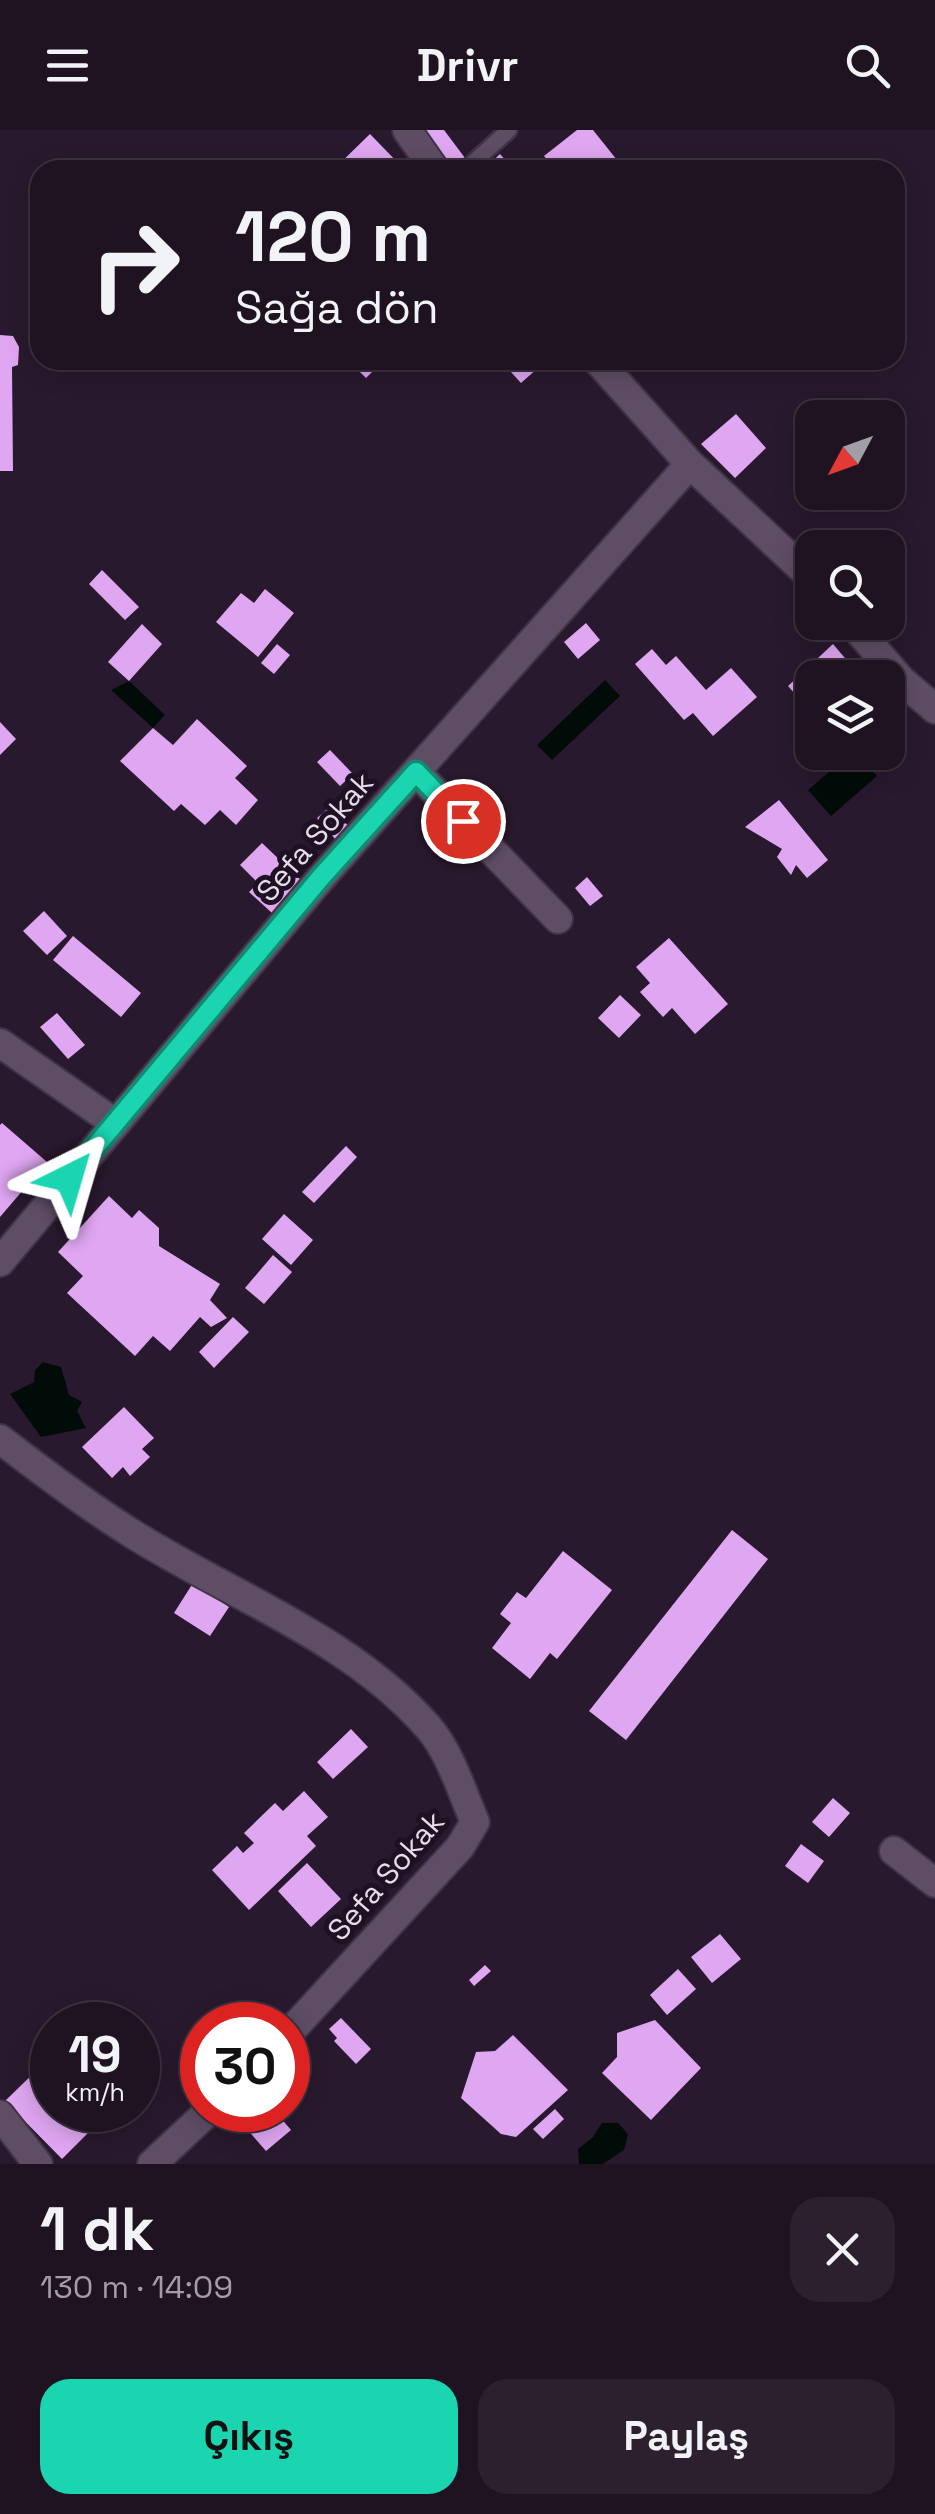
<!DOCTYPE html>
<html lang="tr">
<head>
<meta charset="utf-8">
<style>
  :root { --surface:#1f1322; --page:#2c202f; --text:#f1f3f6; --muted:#a19ea5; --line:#3c3240; --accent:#1bd5b1 }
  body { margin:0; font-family:"Space Grotesk",sans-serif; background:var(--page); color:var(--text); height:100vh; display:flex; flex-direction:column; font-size:38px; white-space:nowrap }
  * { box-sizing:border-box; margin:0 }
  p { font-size:32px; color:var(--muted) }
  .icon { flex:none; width:55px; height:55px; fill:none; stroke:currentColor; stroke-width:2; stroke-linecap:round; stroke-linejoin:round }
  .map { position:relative; height:2034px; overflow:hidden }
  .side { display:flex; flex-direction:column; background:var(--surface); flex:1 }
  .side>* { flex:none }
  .top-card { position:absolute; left:30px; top:30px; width:875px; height:210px; border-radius:30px; box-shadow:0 5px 25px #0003,0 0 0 2px var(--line); background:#1f1322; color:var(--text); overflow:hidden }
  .needle { width:65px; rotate:229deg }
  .controls { position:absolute; left:795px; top:270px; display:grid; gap:20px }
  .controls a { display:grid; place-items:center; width:110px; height:110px; border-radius:20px; background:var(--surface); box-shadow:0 5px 25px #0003,0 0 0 2px var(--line); font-size:50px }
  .speed { position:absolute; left:30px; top:1872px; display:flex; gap:20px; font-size:50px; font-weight:700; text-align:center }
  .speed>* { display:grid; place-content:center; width:130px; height:130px; border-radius:50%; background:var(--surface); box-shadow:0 5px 25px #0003,0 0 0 2px var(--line); line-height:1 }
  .speed small { font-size:25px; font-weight:400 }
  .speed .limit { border:15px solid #d22; background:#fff; color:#111 }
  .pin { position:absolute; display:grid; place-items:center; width:85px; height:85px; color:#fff; margin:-42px; border:5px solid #fff; border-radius:50%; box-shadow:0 2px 10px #0007 }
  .me { position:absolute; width:110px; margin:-55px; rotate:40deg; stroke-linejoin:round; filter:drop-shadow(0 0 8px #0008) }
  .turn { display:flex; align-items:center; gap:35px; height:210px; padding:0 40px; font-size:45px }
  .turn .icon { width:130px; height:130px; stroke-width:2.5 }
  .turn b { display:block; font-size:70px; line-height:85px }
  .round { display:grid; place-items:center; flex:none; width:105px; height:105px; border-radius:30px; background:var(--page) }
  .overview { display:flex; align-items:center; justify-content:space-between; height:170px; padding:0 40px }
  h1 { font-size:60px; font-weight:700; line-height:75px }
  .button { display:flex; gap:20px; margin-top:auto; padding:20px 40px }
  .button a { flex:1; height:115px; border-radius:30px; background:var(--accent); color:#111; font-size:40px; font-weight:700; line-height:115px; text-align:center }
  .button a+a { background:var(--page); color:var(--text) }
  header { display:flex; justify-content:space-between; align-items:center; height:130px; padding:0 40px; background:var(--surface); font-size:45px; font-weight:700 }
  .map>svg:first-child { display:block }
  .water { fill:#010c08 }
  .building { fill:#dfa6f1 }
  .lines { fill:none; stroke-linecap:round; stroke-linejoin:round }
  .service-casing { stroke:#403444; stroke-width:20 }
  .minor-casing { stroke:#403444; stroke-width:32 }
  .service { stroke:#5f4d65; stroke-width:15 }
  .minor { stroke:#5f4d65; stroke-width:28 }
  .route-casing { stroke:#128a73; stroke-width:25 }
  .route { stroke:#1bd5b1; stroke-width:18 }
  .labels { text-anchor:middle; stroke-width:10; stroke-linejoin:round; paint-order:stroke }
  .street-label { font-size:30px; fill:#e6dcea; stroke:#1f1024 }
</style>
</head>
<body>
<header><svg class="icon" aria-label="menu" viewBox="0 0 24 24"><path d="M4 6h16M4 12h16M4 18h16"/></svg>Drivr<svg class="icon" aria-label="search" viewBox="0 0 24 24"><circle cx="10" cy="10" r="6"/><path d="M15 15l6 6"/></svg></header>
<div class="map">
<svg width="935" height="2034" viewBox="0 0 935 2034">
  <rect width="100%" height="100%" fill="#29192e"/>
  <path class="water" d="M605,550L620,566L552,630L537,615Z
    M129,551L165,585L153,598L111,560Z
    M851,623H856L877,646L831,686L808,660Z
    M43,1232L61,1237L69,1265L82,1272L77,1281L86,1298L41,1307L10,1264L34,1252L35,1240Z
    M602,1993H618L628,2004L624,2020L603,2034H579L578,2019L593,2007Z"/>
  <path class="building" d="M418,0H444L465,28L447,40Z
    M577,0H593L625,40H556L544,26Z
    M370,4L402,37L398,40H333Z
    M500,24L514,40H483Z
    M0,205L13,206L19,217L18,235L12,237L13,341H0Z
    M348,230H384L366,248Z
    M500,230H547L521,253Z
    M736,284L766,318L735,348L701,314Z
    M102,440L139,477L125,490L89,454Z
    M265,459L294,483L258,527L216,492L241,463L254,473Z
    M586,493L600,510L578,529L564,512Z
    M142,494L162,514L129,551L108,532Z
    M277,514L290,525L274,544L261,533Z
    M833,514L850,534L835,548H812V567L804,574L788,556Z
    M652,519L666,535L676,526L706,560L731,538L757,567L713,606L693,583L684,590L635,534Z
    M197,589L247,636L235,648L258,670L236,695L220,680L205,695L181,674L174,681L120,631L153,598L173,615Z
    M0,592L16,609L0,625Z
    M330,620L353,644L340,656L317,632Z
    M779,670L828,730L807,748L796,735L791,745L777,727L782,719L745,697Z
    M331,676L350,698L336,710L317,688Z
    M262,713L303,752L272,783L249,762L258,753L240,735Z
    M587,747L603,766L590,776L575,758Z
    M44,781L67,806L47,825L23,801Z
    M73,806L141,863L121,887L53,830Z
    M669,808L728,874L695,904L672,878L663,887L640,862L650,853L636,837Z
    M620,865L641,885L619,908L598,888Z
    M57,883L85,915L68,929L40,897Z
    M2,993L47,1032L0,1087V995Z
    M346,1016L357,1027L314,1073L302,1062Z
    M109,1066L132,1088L139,1080L159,1098V1116L220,1154L210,1170L227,1188L211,1197L200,1187L170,1221L153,1206L135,1226L67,1163L83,1146L58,1122Z
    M284,1084L313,1110L291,1135L262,1109Z
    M273,1125L292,1142L264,1174L245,1158Z
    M233,1187L249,1202L214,1238L199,1222Z
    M124,1277L154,1308L142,1319L150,1327L130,1346L123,1337L112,1348L82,1317Z
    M732,1400L768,1429L626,1610L589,1581Z
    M563,1421L612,1460L557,1529L550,1523L530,1549L492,1518L511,1493L500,1484L517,1462L526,1468Z
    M193,1453L229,1477L210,1506L174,1483Z
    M351,1599L368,1617L333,1649L317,1632Z
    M304,1661L328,1687L307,1706L316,1716L249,1780L212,1740L237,1716L243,1723L254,1713L244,1703L275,1673L283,1681Z
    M833,1668L850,1683L829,1707L812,1692Z
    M801,1714L824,1731L808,1753L785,1736Z
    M307,1733L341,1769L311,1797L278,1761Z
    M720,1804L741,1829L712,1853L691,1827Z
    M485,1835L491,1841L474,1856L469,1850Z
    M678,1839L696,1859L667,1885L650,1865Z
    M341,1888L371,1919L356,1934L334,1911L337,1908L329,1899Z
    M655,1890L701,1938L651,1990L602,1943L617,1927V1903Z
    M513,1905L568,1960L516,2007L501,2004L461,1968L476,1922L495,1921Z
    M41,1936L52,1947V1980H85L98,1993L62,2029L5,1971Z
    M555,1979L564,1989L543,2009L533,1999Z
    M239,1980H274L291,2000L266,2021L234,1984Z"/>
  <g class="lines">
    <defs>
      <path id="service" d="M465,40L509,0"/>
      <path id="minor" d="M407,0L435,40
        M597,230L690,334L812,448
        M851,492L901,550L935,579
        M416,642L558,789
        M0,913L115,993
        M0,1132L322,747L690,334
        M0,1309C44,1343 89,1377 136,1406C234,1467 351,1509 428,1597C450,1622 462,1662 475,1692L460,1717L288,1904
        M894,1721L935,1753
        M0,1985L38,2034
        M152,2034L210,1980"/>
    </defs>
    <use href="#service" class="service-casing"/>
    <use href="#minor" class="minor-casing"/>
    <use href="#service" class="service"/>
    <use href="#minor" class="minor"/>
  </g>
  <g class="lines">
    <defs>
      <path id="route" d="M69,1048L322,746L416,642L463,691"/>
    </defs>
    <use href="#route" class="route-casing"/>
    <use href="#route" class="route"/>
  </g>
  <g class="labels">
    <g class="street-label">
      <text transform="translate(315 707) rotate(-49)" y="10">Sefa Sokak</text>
      <text transform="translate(386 1746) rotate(-49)" y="10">Sefa Sokak</text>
    </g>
  </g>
</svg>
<div class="controls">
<a><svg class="needle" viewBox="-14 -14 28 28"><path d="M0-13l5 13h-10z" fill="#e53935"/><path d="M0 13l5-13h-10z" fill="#a19ea5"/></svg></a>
<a><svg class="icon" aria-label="search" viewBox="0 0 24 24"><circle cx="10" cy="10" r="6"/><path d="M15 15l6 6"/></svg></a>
<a><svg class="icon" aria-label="layers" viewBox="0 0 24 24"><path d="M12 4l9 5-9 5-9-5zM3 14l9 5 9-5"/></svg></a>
</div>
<div class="speed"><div>19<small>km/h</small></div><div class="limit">30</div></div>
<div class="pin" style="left:463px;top:691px;background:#d93025"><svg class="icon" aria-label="arrive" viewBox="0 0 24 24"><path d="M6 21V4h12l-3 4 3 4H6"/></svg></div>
<svg class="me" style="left:69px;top:1048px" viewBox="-20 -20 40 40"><path d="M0-17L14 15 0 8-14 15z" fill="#1bd5b1" stroke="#fff" stroke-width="4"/></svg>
<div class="top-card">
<div class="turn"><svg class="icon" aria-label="right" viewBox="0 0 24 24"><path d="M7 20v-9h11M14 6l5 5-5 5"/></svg><div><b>120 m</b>Sağa dön</div></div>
</div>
</div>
<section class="side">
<div class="overview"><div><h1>1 dk</h1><p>130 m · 14:09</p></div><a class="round"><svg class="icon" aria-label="close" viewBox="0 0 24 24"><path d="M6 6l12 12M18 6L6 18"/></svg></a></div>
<div class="button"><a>Çıkış</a><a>Paylaş</a></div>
</section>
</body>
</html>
